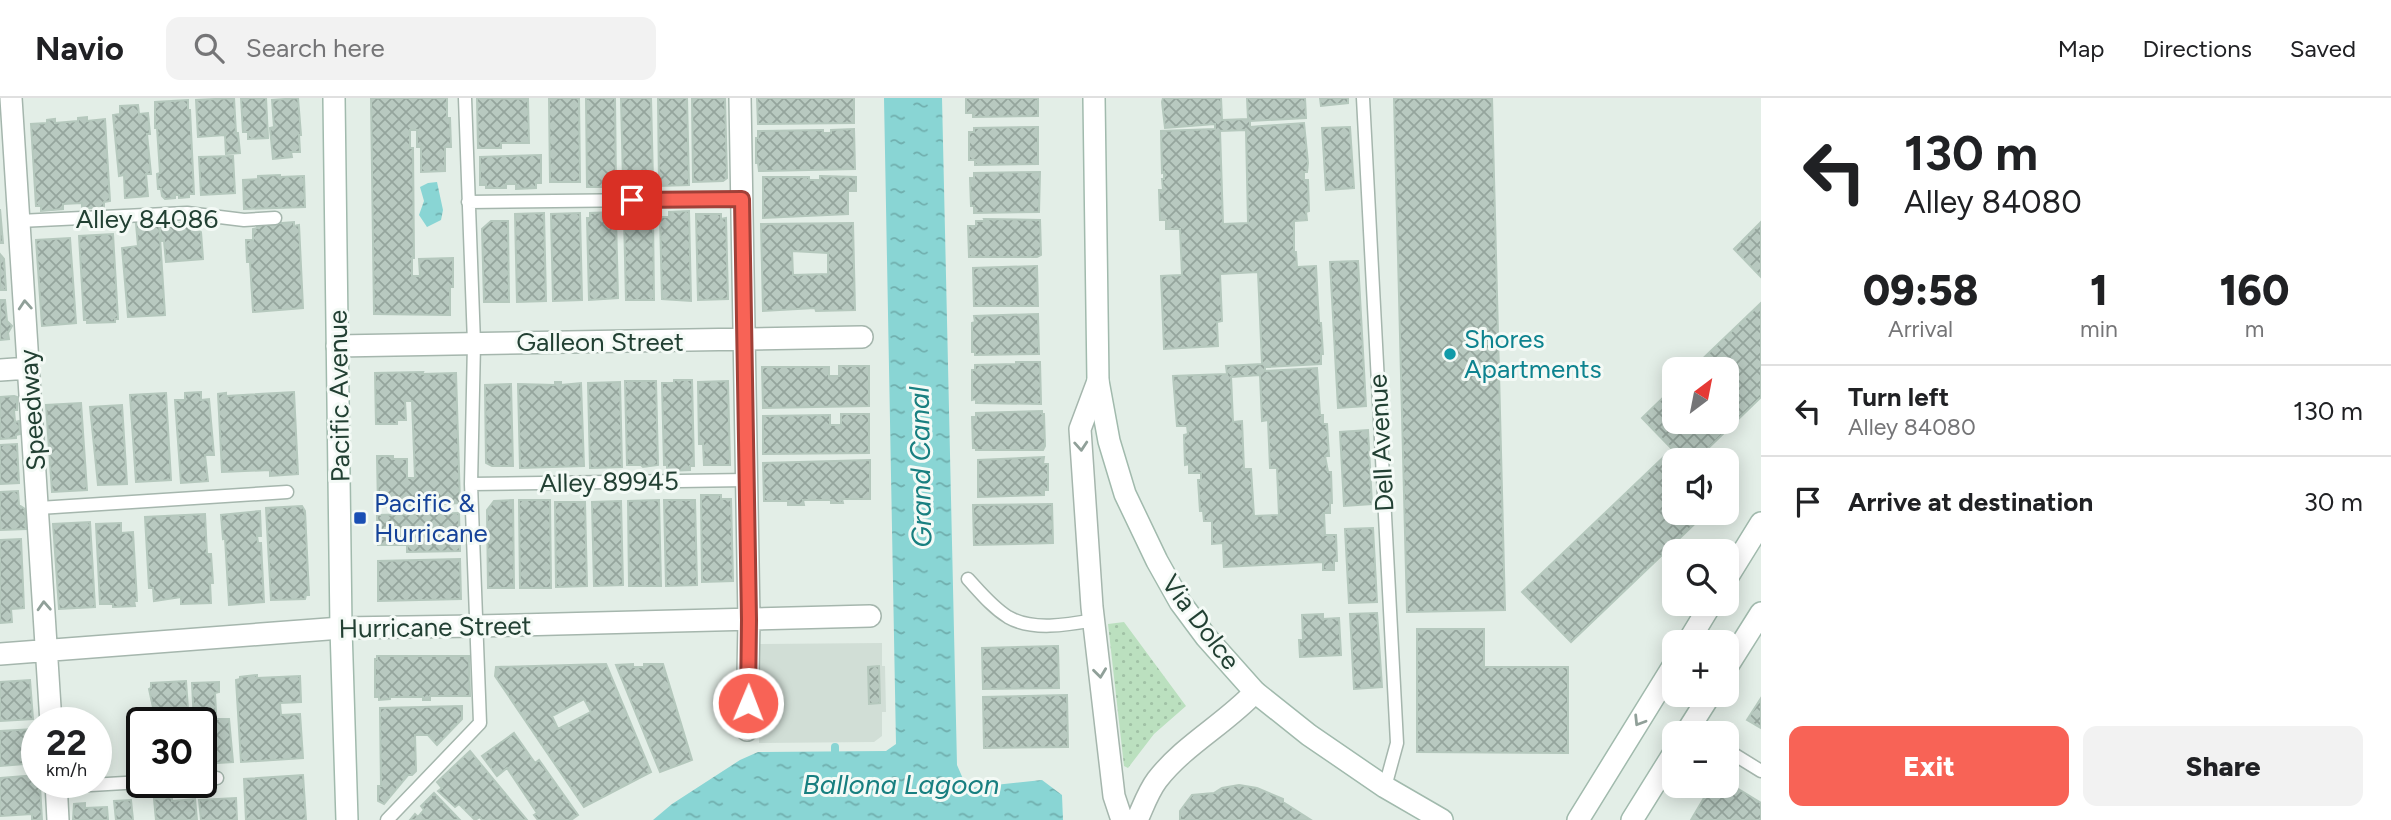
<!DOCTYPE html>
<html lang="en">
<head>
<meta charset="utf-8">
<style>
  :root { --surface:#fff; --page:#f2f2f2; --text:#202124; --muted:#757577; --line:#e0e0e0; --accent:#f86356 }
  body { margin:0; font-family:Figtree,sans-serif; background:var(--page); color:var(--text); height:100vh; display:flex; flex-direction:column; font-size:26px; white-space:nowrap }
  * { box-sizing:border-box; margin:0 }
  p { font-size:23px; color:var(--muted) }
  .icon { flex:none; width:38px; height:38px; fill:none; stroke:currentColor; stroke-width:2; stroke-linecap:round; stroke-linejoin:round }
  .map { position:relative; flex:1; overflow:hidden }
  .sheet { display:flex; flex-direction:column; background:var(--surface); width:630px }
  .sheet>* { flex:none }
  .banner { background:#fff; color:var(--text); overflow:hidden }
  .needle { width:46px; rotate:32deg }
  .controls { position:absolute; left:1662px; top:259px; display:grid; gap:14px }
  .controls a { display:grid; place-items:center; width:77px; height:77px; border-radius:14px; background:var(--surface); box-shadow:0 4px 18px #0003; font-size:35px }
  .speed { position:absolute; left:21px; top:609px; display:flex; gap:14px; font-size:35px; font-weight:700; text-align:center }
  .speed>* { display:grid; place-content:center; width:91px; height:91px; border-radius:50%; background:var(--surface); box-shadow:0 4px 18px #0003; line-height:1 }
  .speed small { font-size:18px; font-weight:400 }
  .speed .limit { border:4px solid #111; border-radius:10px; background:#fff; color:#111 }
  .pin { position:absolute; display:grid; place-items:center; width:60px; height:60px; color:#fff; margin:-30px; border-radius:14px; box-shadow:0 4px 10px #0006 }
  .me { position:absolute; width:77px; margin:-38px; rotate:1deg; stroke-linejoin:round; filter:drop-shadow(0 0 5px #0008) }
  .turn { display:flex; align-items:center; gap:24px; height:147px; padding:0 28px; font-size:32px }
  .turn .icon { width:91px; height:91px; stroke-width:2.5 }
  .turn b { display:block; font-size:49px; line-height:60px }
  .eta { display:flex; justify-content:space-evenly; align-items:center; height:119px; text-align:center }
  .eta b { font-size:42px; font-weight:800; line-height:49px }
  .action { display:flex; gap:14px; margin-top:auto; padding:14px 28px }
  .action a { flex:1; height:80px; border-radius:14px; background:var(--accent); color:#fff; font-size:28px; font-weight:800; line-height:80px; text-align:center }
  .action a+a { background:var(--page); color:var(--text) }
  ul { padding:0; list-style:none }
  li { display:flex; align-items:center; gap:21px; height:91px; padding:0 28px; border-top:2px solid var(--line) }
  li div { flex:1 }
  li b { display:block; font-size:26px }
  li em { font-style:normal }
  header { display:flex; align-items:center; gap:42px; box-sizing:border-box; height:98px; padding:0 35px; background:var(--surface); border-bottom:2px solid var(--line) }
  header strong { font-size:33px }
  nav { display:flex; gap:38px; margin-inline-start:auto; font-size:24px }
  .search { width:490px; height:63px; background:var(--page); display:flex; align-items:center; gap:18px; box-sizing:border-box; padding:0 24px; border-radius:14px; color:var(--muted); font-size:26px }
  main { display:flex; flex:1; min-height:0 }
  .map>svg:first-child { display:block }
  .built { fill:#d1ded6 }
  .grass { fill:url(#grass-dots) }
  .water { fill:url(#water-ripples) }
  .lines { fill:none; stroke-linecap:round; stroke-linejoin:round }
  .stream { stroke:#89d5d4; stroke-width:8 }
  .building { fill:url(#building-cross-hatch); stroke:#b5c8bd; stroke-width:2; fill-rule:evenodd }
  .lane-casing { stroke:#a5b6ad; stroke-width:15 }
  .street-casing { stroke:#a5b6ad; stroke-width:24 }
  .secondary-casing { stroke:#a1baad; stroke-width:24 }
  .lane { stroke:#fff; stroke-width:12 }
  .street { stroke:#fff; stroke-width:21 }
  .secondary { stroke:#fff; stroke-width:21 }
  .oneway { stroke:#90a099 }
  .route-casing { stroke:#a14038; stroke-width:18 }
  .route { stroke:#f86356; stroke-width:12 }
  .culture-dot { fill:#0f9aa8; stroke:#f4faf6; stroke-width:2.5 }
  .transit-dot { fill:#1a4fb4; stroke:#f4faf6; stroke-width:2.5 }
  .labels { text-anchor:middle; stroke-width:6; stroke-linejoin:round; paint-order:stroke }
  .street-label { font-size:26px; fill:#224033; stroke:#f4faf6 }
  .culture-label { font-size:26px; fill:#0d838f; stroke:#f4faf6; text-anchor:start }
  .transit-label { font-size:26px; fill:#164399; stroke:#f4faf6; text-anchor:start }
  .water-label { font-size:28px; font-style:italic; fill:#187f80; stroke:#f4faf6 }
</style>
</head>
<body>
<header>
<strong>Navio</strong>
<div class="search"><svg class="icon" aria-label="search" viewBox="0 0 24 24"><circle cx="10" cy="10" r="6"/><path d="M15 15l6 6"/></svg>Search here</div>
<nav><a>Map</a><a>Directions</a><a>Saved</a></nav>
</header>
<main>
<div class="map">
<svg width="1761" height="722" viewBox="0 0 1761 722">
  <defs>
    <pattern id="grass-dots" width="8" height="8" patternUnits="userSpaceOnUse" patternTransform="scale(1.75)"><rect width="8" height="8" fill="#bbe0bf"/><path d="M2 2h.1M6 6h.1" fill="none" stroke="#a0c1a5" stroke-width="1.8" stroke-linecap="round"/></pattern>
    <pattern id="water-ripples" width="26" height="14" patternUnits="userSpaceOnUse" patternTransform="scale(1.75)"><rect width="26" height="14" fill="#89d5d4"/><path d="M2 4q2-2 4 0t4 0M15 11q2-2 4 0t4 0" fill="none" stroke="#70aead"/></pattern>
    <pattern id="building-cross-hatch" width="8" height="8" patternUnits="userSpaceOnUse" patternTransform="scale(1.75)"><rect width="8" height="8" fill="#b8c9c0"/><path d="M0 0l8 8M0 8l8-8" fill="none" stroke="#95a59d"/></pattern>
  </defs>
  <rect width="100%" height="100%" fill="#e3eee7"/>
  <path class="built" d="M882,545V568H885L886,614H882V638L874,644L759,645L758,546Z"/>
  <path class="grass" d="M1124,524L1186,608L1154,636L1128,670L1124,668L1108,526Z"/>
  <path class="water" d="M884,0H942L957,667L967,690L1042,682L1062,697L1063,722H653L672,706L740,662L758,654L886,653L896,646Z
    M437,84L443,112L441,122L427,129L419,117L424,103L420,89L428,85Z"/>
  <g class="lines">
    <path class="stream" d="M835,649V653"/>
  </g>
  <path class="building" d="M234,0L236,35H238L240,55L226,56L225,37L198,39L196,2Z
    M241,0H266L268,40L248,41V34H243Z
    M298,0L301,37H299L300,54H291L292,59L273,61L270,30L274,29L272,2Z
    M371,0H447V20H450L451,49H445V73L421,74V49H417V32H410V50H413L414,160H412V178H420L419,161L453,160V189H450V217L374,216Z
    M477,0L528,1L529,45H501V50H478Z
    M549,0H579L580,84H550Z
    M586,0H615L616,89H587Z
    M621,0H651L653,83H649V88L626,89V83H623Z
    M658,0H687L689,87L659,88Z
    M692,0H725L727,80L723,83L693,84Z
    M757,0H854V25L758,26Z
    M966,0H1038V18L973,19V15H966Z
    M1163,0H1221L1222,22L1248,21L1247,0H1305L1306,20L1250,23V29L1304,25L1308,65L1307,74H1304V82H1308L1309,113L1306,114L1307,122L1294,123V154H1296L1297,169L1316,168L1319,225H1321L1323,256H1321V266L1265,269V273L1317,270L1320,317H1323V326H1327L1329,358H1325L1328,374H1331L1332,405H1330V415H1324L1325,437H1336L1337,463H1334V472H1323V464L1224,469L1223,445L1212,446V423H1204L1203,413H1200L1198,382H1201V375H1189V366L1185,367L1184,337L1188,336L1187,328H1177L1173,278L1227,276L1226,268L1262,266L1258,174L1220,176L1222,223L1217,224L1218,248L1164,251L1161,178L1182,177L1180,131H1166V122H1160L1159,92H1163L1162,81H1164V74L1162,75L1161,33L1215,31V26L1165,30L1162,4ZM1246,32L1248,125L1223,126L1220,33ZM1260,277L1262,323L1268,322L1270,370H1277L1279,417L1254,418L1251,371H1244L1242,323L1233,324L1231,279Z
    M1320,0H1348V5L1321,8Z
    M1394,0H1492L1505,512L1407,514Z
    M188,2V12H190L194,96H189V99L179,100V97H175V100L165,101L162,98L161,91H158L157,76L160,75L157,30H155V4Z
    M138,7L139,16L148,15L150,36H147L151,76H146L148,98L125,100L124,77L119,78L113,17L120,16V8Z
    M87,19V23L105,21L110,103L104,104V109L82,111V105L63,106V111L41,113V108H36L31,26L47,25V22L55,21V25L78,23V20Z
    M1038,29V66L975,67V62H969V34H974V30Z
    M1350,29L1354,90L1326,92L1322,30Z
    M854,31L855,71L759,73L758,65H756V40H758V33L823,32V35H831V32Z
    M541,57V85H536V90L516,91V86H506V90H486V87H480V59Z
    M233,58L235,95L201,97L199,59Z
    M1040,74L1039,114L974,115V108H971L970,80H974V75Z
    M280,77V79L304,78L305,109L244,111L243,82L258,81V78Z
    M820,78L856,79V93H848V116L763,120V79H809V82H820Z
    M0,111L3,145H0Z
    M689,113L691,203L662,201L660,119H669V114Z
    M614,114V120H616L618,200L589,202L587,120H590V115Z
    M631,114H646L647,119H653L654,202H626L624,119H628Z
    M544,115L546,203L517,204L515,116Z
    M580,115L582,202L553,203L551,116Z
    M696,116H721V121L726,120L728,201L698,202Z
    M984,121L1040,122L1041,157L1037,159H969L968,128H976V123H985Z
    M491,123H508L509,204H484L482,131Z
    M159,124L165,217L128,219L122,150L138,148L136,126Z
    M188,124V127L201,134L203,161L166,164L164,143H161L160,129Z
    M294,124V128L299,127L303,210L253,214L250,164H247L246,142H253V131L257,130V127Z
    M1761,124V179L1734,151Z
    M853,125L855,212L816,213L815,210L763,213L761,126ZM792,153L828,155V176L793,177Z
    M113,136L118,221H115V224L87,225V222H84L79,138Z
    M70,140L76,225L42,228L36,142Z
    M0,156L4,161L6,192H0Z
    M1358,163L1366,308L1338,310L1330,164Z
    M1037,168L1038,208H974L973,170Z
    M0,202H5L7,223L12,228L8,235L9,241L0,242Z
    M1761,205V299L1696,362H1675V415H1706L1571,544L1522,494L1672,351L1642,320L1675,288V324H1727V271H1692Z
    M1038,216L1039,256L975,257V254H972V225L975,224L974,218Z
    M1016,264H1040L1041,306L976,305V301L972,302V272H975V267L1016,266Z
    M839,268H869V308L763,310L762,269H829V278H839Z
    M423,274L422,276L456,275L460,405L378,409L377,358H393V361H407V380H415L412,303H405L406,322H397V326H376L375,275Z
    M674,282H692L694,368H690V372L667,373V367H664L662,285H674Z
    M625,283H656L658,367L643,369L641,367H627Z
    M728,283L730,367H704L703,346H699L698,284Z
    M555,284H561V287L581,285L584,368L520,370L518,286L555,287Z
    M620,284L622,369L590,370L588,285Z
    M511,286L513,368H492L486,365L485,287Z
    M201,294V302L209,301L214,357H205L208,383L181,385L175,302H185V295Z
    M294,294L298,376L270,378V372L222,374L218,296L226,295V298Z
    M166,295L171,382L136,384L130,297Z
    M14,298L17,299V312H14L15,324L19,323L20,336L16,337V340L0,341V299Z
    M81,305L87,392L52,394L46,307Z
    M122,307L127,386L98,387L90,309Z
    M1042,313V316H1044L1045,348L1043,352H976V350H973L972,319H976V315Z
    M841,316H869V355L763,356V318L830,317V327H841Z
    M1368,332L1372,406L1344,408L1340,334Z
    M17,346L19,385L0,386V347Z
    M1044,359L1043,366H1048V392H1044V397L978,399V362Z
    M870,362V401H842L843,405H831V402H803L804,407H788V403H764L763,365Z
    M18,393L19,407L25,411L26,431L0,432V394Z
    M701,397H721V401H731L733,483L702,484Z
    M513,402L514,490H488L487,412L494,403Z
    M519,402H550L551,490H520Z
    M659,402L661,488H629L628,403Z
    M664,402H695L697,487L666,488Z
    M621,403L623,487L594,488L592,404Z
    M555,404H585L587,488L556,489Z
    M1052,406L1053,445L974,447L973,407Z
    M302,408L305,413L309,497H306L305,501L271,502L266,410Z
    M260,413L261,438H257L258,445H261L264,504L229,507L225,440L223,441L221,417Z
    M459,415L460,453L407,454V447H378L377,417Z
    M205,416L207,456H211L213,485H210L211,505L181,506V499L154,503L153,490H149L145,419Z
    M90,424L95,509L59,511L53,426Z
    M121,425V435L133,434L137,503H134L135,508L113,509V506H100L96,426Z
    M1373,430L1377,504L1349,505L1345,431Z
    M21,441L24,510L11,511L12,524L0,525V442Z
    M460,461L461,501L378,503V463Z
    M1377,515L1382,589L1354,591L1350,516Z
    M1323,516V521L1339,520L1341,557L1300,559L1299,542H1303L1302,517Z
    M1417,531H1484V569H1568V655L1417,654Z
    M1058,548L1059,590L983,591L982,550Z
    M377,558H469L470,598H430V602H423V599H390V601L379,602V599H375V561H377Z
    M606,566L651,674L584,709L495,578L496,569ZM584,601L591,614L558,631L552,618Z
    M633,566V569H644V566H663L692,662L660,674L616,567Z
    M879,568L880,605L869,606L868,569Z
    M257,577V580L300,578L301,604L280,605L281,617L300,616L303,660L241,664L236,582L240,581V579Z
    M30,582L33,621L0,623V584Z
    M186,583L189,625H153L151,617L154,614L149,591L151,590V585Z
    M219,584V594L215,595L216,614H213V621H229L233,664L201,666V625H194L192,585Z
    M1067,597L1068,649L984,650L983,599Z
    M1761,600V630L1747,622Z
    M462,608V621L437,647L428,637H415L416,673L412,677H408L384,706L378,703V688H381L380,610Z
    M34,631L36,665L0,668V633Z
    M514,635L535,665L539,662L578,717L571,722H538L534,717L537,715L507,670L497,678L482,658Z
    M470,653L527,722H482L480,719L475,722L459,706L455,709L438,693L442,690L437,684Z
    M37,677V684H42L43,688H40L42,722H32V716L0,718V680Z
    M303,677L306,722H246L244,681Z
    M1727,684L1761,705V722H1691L1711,688H1727Z
    M1239,687L1257,690L1283,701V704L1311,722H1180V713L1192,697L1214,695L1222,690Z
    M434,695L460,722H410L415,716L418,719L424,712L421,708Z
    M172,699V703L195,701L197,722H156L154,701Z
    M236,700L237,722H201L199,702Z
    M131,702L133,722H116L114,703Z
    M85,705V710L107,709L108,722H73L74,706Z"/>
  <g class="lines">
    <defs>
      <path id="lane" d="M1363,0L1397,645L1385,689
        M468,104L742,101
        M19,123L187,115L244,122L275,120
        M471,386L747,382
        M39,410L287,394
        M968,481C980,494 992,509 1008,519C1032,533 1067,527 1094,522
        M1727,652L1761,673
        M201,681L217,680
        M56,689L142,684
        M387,722L480,625L471,386L474,245L465,0"/>
      <path id="street" d="M11,0L51,625
        M740,0L749,522L747,632
        M337,248L862,239
        M0,272L29,270
        M1098,283L1080,331L1092,509L1114,698L1122,722
        M0,556L341,530L476,528L870,518
        M56,684L58,722
        M1137,722C1143,709 1148,694 1157,682C1184,647 1225,626 1255,594"/>
      <path id="secondary" d="M334,0L341,530L347,722
        M1094,0L1098,283L1109,343L1125,396L1157,463L1180,504L1206,539L1255,594L1309,637L1385,689L1442,722
        M1727,480L1761,425
        M1688,544L1711,506
        M1727,569L1761,515
        M1686,635L1710,597
        M1578,722L1675,565
        M1632,722L1675,653"/>
    </defs>
    <use href="#lane" class="lane-casing"/>
    <use href="#street" class="street-casing"/>
    <use href="#secondary" class="secondary-casing"/>
    <use href="#lane" class="lane"/>
    <use href="#street" class="street"/>
    <use href="#secondary" class="secondary"/>
  </g>
  <defs><path id="oneway-chevron" d="M-2-3.5L2.5 0L-2 3.5" fill="none" stroke-width="1.6" stroke-linecap="round" stroke-linejoin="round" transform="scale(1.75)"/></defs>
  <g class="oneway">
    <use href="#oneway-chevron" transform="translate(25 207) rotate(-94)"/>
    <use href="#oneway-chevron" transform="translate(1081 348) rotate(86)"/>
    <use href="#oneway-chevron" transform="translate(44 508) rotate(-93)"/>
    <use href="#oneway-chevron" transform="translate(1100 575) rotate(83)"/>
    <use href="#oneway-chevron" transform="translate(1639 623) rotate(122)"/>
  </g>
  <g class="lines">
    <defs>
      <path id="route" d="M632,102L742,101L749,522L748,605"/>
    </defs>
    <use href="#route" class="route-casing"/>
    <use href="#route" class="route"/>
  </g>
  <circle class="culture-dot" cx="1450" cy="256" r="7"/>
  <rect class="transit-dot" x="353" y="413" width="14" height="14" rx="3.5"/>
  <g class="labels">
    <g class="street-label">
      <text x="147" y="130">Alley 84086</text>
      <text x="600" y="253">Galleon Street</text>
      <text transform="translate(339 298) rotate(-91)" y="9">Pacific Avenue</text>
      <text transform="translate(32 312) rotate(-94)" y="9">Speedway</text>
      <text transform="translate(1381 345) rotate(-93)" y="9">Dell Avenue</text>
      <text transform="translate(609 384) rotate(-1)" y="9">Alley 89945</text>
      <text transform="translate(1201 524) rotate(53)" y="9">Via Dolce</text>
      <text transform="translate(435 529) rotate(-1)" y="9">Hurricane Street</text>
    </g>
    <g class="culture-label">
      <text x="1464" y="250">Shores<tspan x="1464" dy="30">Apartments</tspan></text>
    </g>
    <g class="transit-label">
      <text x="374" y="414">Pacific &amp;<tspan x="374" dy="30">Hurricane</tspan></text>
    </g>
    <g class="water-label">
      <text transform="translate(920 369) rotate(-91)" y="10">Grand Canal</text>
      <text x="901" y="696">Ballona Lagoon</text>
    </g>
  </g>
</svg>
<div class="controls">
<a><svg class="needle" viewBox="-14 -14 28 28"><path d="M0-13l5 13h-10z" fill="#e53935"/><path d="M0 13l5-13h-10z" fill="#757577"/></svg></a>
<a><svg class="icon" aria-label="sound" viewBox="0 0 24 24"><path d="M4 9h4l5-4v14l-5-4H4zM17 9q2 3 0 6"/></svg></a>
<a><svg class="icon" aria-label="search" viewBox="0 0 24 24"><circle cx="10" cy="10" r="6"/><path d="M15 15l6 6"/></svg></a>
<a>+</a>
<a>−</a>
</div>
<div class="speed"><div>22<small>km/h</small></div><div class="limit">30</div></div>
<div class="pin" style="left:632px;top:102px;background:#d93025"><svg class="icon" aria-label="arrive" viewBox="0 0 24 24"><path d="M6 21V4h12l-3 4 3 4H6"/></svg></div>
<svg class="me" style="left:748px;top:605px" viewBox="-20 -20 40 40"><circle r="17" fill="#f86356" stroke="#fff" stroke-width="3"/><path d="M0-11L8 9 0 5-8 9z" fill="#fff"/></svg>
</div>
<section class="sheet">
<div class="banner">
<div class="turn"><svg class="icon" aria-label="left" viewBox="0 0 24 24"><path d="M17 20v-9H6M10 6l-5 5 5 5"/></svg><div><b>130 m</b>Alley 84080</div></div>
</div>
<div class="eta">
<div><b>09:58</b><p>Arrival</p></div>
<div><b>1</b><p>min</p></div>
<div><b>160</b><p>m</p></div>
</div>
<ul>
<li><svg class="icon" aria-label="left" viewBox="0 0 24 24"><path d="M17 20v-9H6M10 6l-5 5 5 5"/></svg><div><b>Turn left</b><p>Alley 84080</p></div><em>130 m</em></li>
<li><svg class="icon" aria-label="arrive" viewBox="0 0 24 24"><path d="M6 21V4h12l-3 4 3 4H6"/></svg><div><b>Arrive at destination</b></div><em>30 m</em></li>
</ul>
<div class="action"><a>Exit</a><a>Share</a></div>
</section>
</main>
</body>
</html>
